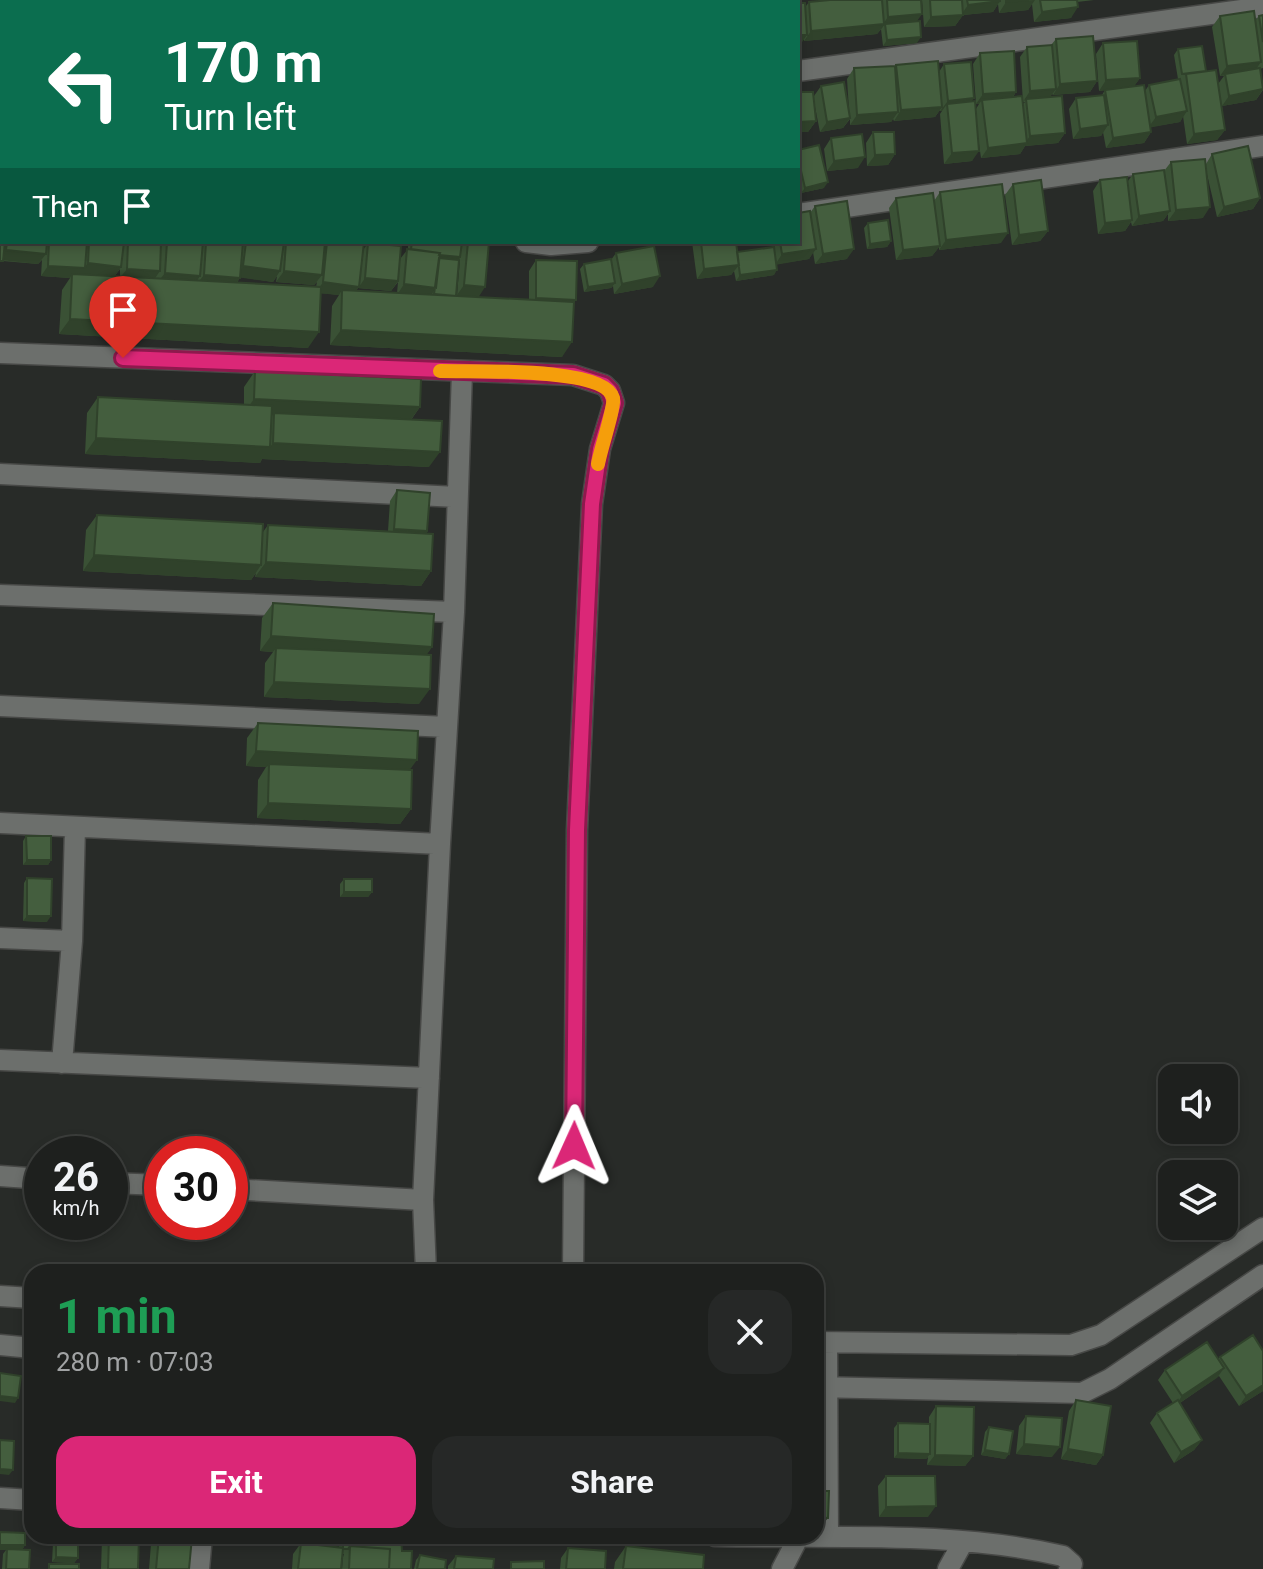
<!DOCTYPE html>
<html lang="en">
<head>
<meta charset="utf-8">
<style>
  :root { --surface:#1e201e; --page:#262827; --text:#f1f3f6; --muted:#a1a3a4; --line:#3c3e3c; --accent:#db2777 }
  body { margin:0; font-family:Roboto,sans-serif; background:var(--page); color:var(--text); height:100vh; display:flex; flex-direction:column; font-size:30px; white-space:nowrap }
  * { box-sizing:border-box; margin:0 }
  p { font-size:26px; color:var(--muted) }
  .icon { flex:none; width:44px; height:44px; fill:none; stroke:currentColor; stroke-width:2; stroke-linecap:round; stroke-linejoin:round }
  .map { position:relative; flex:1; overflow:hidden }
  .sheet { position:absolute; left:24px; top:1264px; width:800px; height:280px; display:flex; flex-direction:column; background:var(--surface); border-radius:24px; box-shadow:0 4px 12px #0003,0 0 0 2px var(--line) }
  .sheet>* { flex:none }
  .guide { position:absolute; left:0px; top:0px; width:800px; height:244px; box-shadow:0 4px 12px #0003,0 0 0 2px var(--line); background:#0b6e4f; color:#fff; overflow:hidden }
  .tools { position:absolute; left:1158px; top:1064px; display:grid; gap:16px }
  .tools a { display:grid; place-items:center; width:80px; height:80px; border-radius:16px; background:var(--surface); box-shadow:0 4px 12px #0003,0 0 0 2px var(--line); font-size:40px }
  .speed { position:absolute; left:24px; top:1136px; display:flex; gap:16px; font-size:40px; font-weight:700; text-align:center }
  .speed>* { display:grid; place-content:center; width:104px; height:104px; border-radius:50%; background:var(--surface); box-shadow:0 4px 12px #0003,0 0 0 2px var(--line); line-height:1 }
  .speed small { font-size:20px; font-weight:400 }
  .speed .limit { border:12px solid #d22; background:#fff; color:#111 }
  .pin { position:absolute; display:grid; place-items:center; width:68px; height:68px; color:#fff; margin:-82px -34px; border-radius:50% 50% 50% 0; rotate:-45deg; box-shadow:0 0 8px #0007 }
  .pin .icon { rotate:45deg }
  .me { position:absolute; width:88px; margin:-44px; rotate:1deg; stroke-linejoin:round; filter:drop-shadow(0 0 6px #0008) }
  .turn { display:flex; align-items:center; gap:28px; height:168px; padding:0 32px; font-size:36px }
  .turn .icon { width:104px; height:104px; stroke-width:2.5 }
  .turn b { display:block; font-size:56px; line-height:68px }
  .then { display:flex; align-items:center; height:76px; padding:0 32px; background:#0003; gap:16px; font-size:30px }
  .round { display:grid; place-items:center; flex:none; width:84px; height:84px; border-radius:24px; background:var(--page) }
  .headline { display:flex; align-items:center; justify-content:space-between; height:136px; padding:0 32px }
  h1 { font-size:48px; font-weight:700; line-height:60px; color:#1e9e55 }
  .cta { display:flex; gap:16px; margin-top:auto; padding:16px 32px }
  .cta a { flex:1; height:92px; border-radius:24px; background:var(--accent); color:#fff; font-size:32px; font-weight:700; line-height:92px; text-align:center }
  .cta a+a { background:var(--page); color:var(--text) }
  .map>svg:first-child { display:block }
  .lines { fill:none; stroke-linecap:round; stroke-linejoin:round }
  .minor-casing { stroke:#474846; stroke-width:23 }
  .minor { stroke:#6c6f6c; stroke-width:20 }
  .wall { fill:#3a5135; fill-rule:evenodd }
  .shaded-wall { fill:#30422b }
  .building { fill:#445e3e; stroke:#30422b; stroke-width:2 }
  .route-casing { stroke:#8e194d; stroke-width:20 }
  .route { stroke:#db2777; stroke-width:14 }
  .slow { stroke:#f59e0b; stroke-width:14 }
</style>
</head>
<body>
<div class="map">
<svg width="1263" height="1569" viewBox="0 0 1263 1569">
  <rect width="100%" height="100%" fill="#282b28"/>
  <g class="lines">
    <defs>
      <path id="minor" d="M111,2V0
        M245,2L246,0
        M382,2V0
        M523,2V0
        M798,71L1263,7
        M0,202H2
        M798,214L1263,146
        M526,242L551,245L588,242
        M0,353L573,375L604,385L610,391L614,403L600,449L592,504L577,830L573,1272
        M0,474L457,497
        M0,595L454,612
        M0,706L447,727
        M0,823L440,844
        M0,938L72,941
        M0,1060L429,1078
        M62,1063L72,941L75,827
        M0,1176L42,1179
        M110,1183L162,1185
        M230,1189L423,1200
        M426,1272L423,1200L440,844L454,612L462,372
        M0,1296L32,1298
        M816,1342L1071,1345L1101,1335L1263,1228
        M827,1343L828,1536
        M0,1345L32,1348
        M816,1387L1082,1393L1110,1379L1263,1275
        M0,1498L32,1500
        M715,1536C830,1539 950,1530 1063,1556L1072,1564L1069,1569
        M199,1569L202,1536
        M782,1569L798,1538
        M948,1569L963,1542"/>
    </defs>
    <use href="#minor" class="minor-casing"/>
    <use href="#minor" class="minor"/>
  </g>
  <path class="wall" d="M0,0H29L2,2V179H0Z
    M545,0H815H795L794,2H545Z
    M830,0H921L917,21V43L883,46L881,29L883,27L877,34L804,41V39L799,46L806,6L809,2Z
    M922,0H1094L1077,2L1071,18L1034,22L1032,4L1028,10L999,13L998,4L993,12L963,15L955,26L924,27Z
    M1263,15V68L1260,69L1262,81L1263,80V93V90L1256,100L1222,106L1225,130L1217,140L1187,144L1183,116L1180,122L1150,127L1151,132L1144,143L1106,148L1103,132L1101,136L1073,139L1069,109L1076,98L1102,95L1105,90L1099,91L1096,54L1103,43L1140,78L1134,86L1145,91L1149,85L1178,79L1174,55L1178,49L1206,72L1218,84L1224,76H1220L1212,27L1220,16L1255,21L1259,16Z
    M1056,39L1097,81L1090,92L1053,95L1052,94L1050,97L1065,133L1058,143L1025,146L1020,154L981,158L979,144L972,161L944,164L940,114L942,111H940V110L935,117L894,121L893,119L891,122L850,125V119L843,128L820,132L814,102L816,121L808,132L814,96L821,86L849,110L847,79L854,68L895,67L896,65L939,72L944,64L972,102L976,109L979,104H976L973,64L980,53L1016,92L1013,97L1023,104L1025,102H1023L1020,57L1027,47L1051,45Z
    M873,132L895,154L888,165L867,166L866,143Z
    M831,138L858,168L827,171L824,149Z
    M798,150L824,188L801,193L798,179Z
    M1212,154L1260,198L1253,209L1217,217L1206,170L1203,218L1168,221V214L1163,221L1132,226L1131,222L1125,231L1098,234L1093,191L1100,180L1128,181L1133,174L1164,171L1171,162L1206,164Z
    M1013,184L1048,231L1040,241L1012,245L1005,195Z
    M940,192L1001,243L939,250V247L932,256L896,260L889,208L896,198L934,201Z
    M815,206L847,259L815,264L813,252L809,259L777,264L774,275L736,281L734,271L731,275L697,279L692,242H736L737,252L772,247L771,242H798L810,213Z
    M868,223L891,241L887,247L867,249L864,228Z
    M2,242H364L363,250L368,243L400,259L408,249V242H462L461,247L464,242H489L478,297L529,300V271L536,260L576,300L574,303L562,357L330,345L332,306L339,295L321,293L308,348L59,334L62,290L70,278L41,276L42,260L38,264L3,261ZM460,258L457,295L470,297L456,296L459,260ZM120,269V277H114ZM277,276L276,282L314,285L317,282L316,287L237,283L240,277L273,282ZM398,282L397,293L356,291L358,288L391,291Z
    M616,253L653,287L614,294L613,286L611,288L584,292L580,269L584,264L611,260Z
    M255,371L420,407L411,420L429,467L262,459L260,463L85,454L87,413L98,397L244,405V387Z
    M397,490L427,531L426,534L431,571L421,586L255,577L256,573L251,580L83,571L86,530L97,515L263,532L268,525L388,531L390,501Z
    M273,603L432,647L426,655L419,704L264,697L265,663L273,652L260,651L262,618Z
    M258,723L410,770L411,809L400,824L257,818L258,780L266,767L246,766L247,738Z
    M26,836L51,860L48,865H23V841Z
    M27,878L47,922L23,921L24,883Z
    M344,879L372,892L368,897H340V884Z
    M1263,1351V1391L1239,1406L1219,1376L1180,1403L1202,1440L1194,1450L1174,1463L1150,1423L1157,1413L1173,1403L1158,1380L1165,1370L1218,1359L1220,1357Z
    M1076,1400L1103,1455L1096,1465L1061,1459L1069,1411Z
    M936,1406L973,1456L965,1466L927,1465L928,1457L926,1459L894,1458V1428L898,1423L929,1424V1417Z
    M1026,1416L1052,1457L1016,1454L1019,1426Z
    M989,1427L1009,1454L1005,1459L981,1455L985,1432Z
    M886,1476L928,1517H879L878,1486Z
    M0,1533L25,1545L22,1550L29,1569H2L3,1554L6,1550H0Z
    M104,1536H139L138,1569H101L102,1539Z
    M157,1536H184L189,1569H149L151,1544Z
    M342,1536H401L402,1551L411,1569H342L343,1557L344,1554H342L341,1569H292L293,1554L301,1543L339,1547V1540Z
    M56,1538L78,1558L74,1563L52,1562L53,1543Z
    M626,1546L703,1569H614L615,1562Z
    M568,1548L605,1569H560L561,1558Z
    M420,1555L445,1569H414L416,1560Z
    M456,1556L493,1569H448V1566Z"/>
  <path class="shaded-wall" d="M688,0H721L720,2H687Z
    M766,0H795L794,2H764Z
    M1035,0L1028,10L999,13L1006,2Z
    M1000,1L993,12L963,15L955,26L924,27L931,17L961,15L968,5Z
    M1078,7L1071,18L1034,22L1042,12Z
    M922,14L915,24H885L877,34L804,41L811,31L883,24L888,17Z
    M798,35H807L799,46H798Z
    M921,37L917,43L883,46L887,40Z
    M1261,62L1254,72L1220,76L1227,66Z
    M1140,78L1133,88L1099,91L1106,80Z
    M1097,81L1090,92L1053,95L1060,84Z
    M1056,89L1048,100L1026,99L1023,102L1030,91Z
    M1263,89L1256,100L1222,106L1229,96Z
    M1016,92L1009,102L982,100L979,104H976L983,94Z
    M974,98L967,108L947,104L942,111H940L948,101Z
    M942,107L935,117L894,121L901,110Z
    M1187,111L1180,122L1148,128L1156,117Z
    M898,112L891,122L850,125L857,115Z
    M850,118L843,128L820,132L827,122Z
    M816,121L808,132H798V122Z
    M1108,125L1101,136L1073,139L1080,129Z
    M1225,130L1217,140L1187,144L1194,134Z
    M1151,132L1144,143L1106,148L1113,138Z
    M1065,133L1058,143L1025,146L1020,154L981,158L988,148L1024,144L1030,136Z
    M979,151L972,161L944,164L952,153Z
    M895,154L888,165L867,166L875,155Z
    M865,157L858,168L827,171L834,161Z
    M828,182L824,188L801,193L805,188Z
    M1260,198L1253,209L1217,217L1224,207Z
    M1210,207L1203,218L1168,221L1176,210Z
    M1170,211L1163,221L1132,226L1139,216Z
    M1132,220L1125,231L1098,234L1105,223Z
    M1048,231L1040,241L1012,245L1019,235Z
    M1008,233L1001,243L939,250L946,240Z
    M891,241L887,247L867,249L870,244Z
    M940,246L932,256L896,260L903,250Z
    M816,249L809,259L775,265L782,254Z
    M854,249L847,259L815,264L823,254Z
    M6,250L46,254L38,264L0,260Z
    M411,252L460,257L456,263Z
    M88,263L121,267L114,277L81,274L78,278L72,274L70,278L41,276L48,266L84,268Z
    M739,265L731,275L697,279L704,269Z
    M243,266L280,271L273,282L236,277Z
    M127,269L160,271L153,281L119,279Z
    M777,270L774,275L736,281L740,275Z
    M284,271L322,275L314,285L276,282Z
    M165,273L200,276L193,287L157,283Z
    M204,275L240,278L232,289L196,285Z
    M660,276L653,287L614,294L622,284Z
    M365,278L398,281L391,291L358,288L352,297L342,290L339,295L316,293L323,282L359,287Z
    M615,283L611,288L584,292L588,287Z
    M404,284L436,288L429,298L397,295Z
    M464,285L485,287L478,298L457,295Z
    M536,298L576,300L569,310L528,309Z
    M70,319L319,332L308,348L59,334Z
    M341,330L572,342L562,357L330,345Z
    M254,399L420,407L409,422L274,413L272,416L243,414Z
    M96,438L270,447L273,443L440,452L429,467L262,459L260,463L85,454Z
    M394,529L427,531L420,542L387,539Z
    M94,555L261,565L251,580L83,571Z
    M266,562L431,571L421,586L255,577Z
    M271,636L432,647L421,663L276,648L273,652L260,651Z
    M274,682L430,689L419,704L264,697Z
    M256,751L417,760L406,775L269,764L267,767L246,766Z
    M268,803L411,809L400,824L257,818Z
    M27,860H51L48,865H23Z
    M344,892H372L368,897H340Z
    M27,916H51L47,922L23,921Z
    M1224,1368L1217,1378L1175,1406L1182,1396Z
    M1263,1385V1391L1239,1406L1246,1396Z
    M0,1396L18,1398L15,1403L0,1401Z
    M1202,1440L1194,1450L1174,1463L1181,1452Z
    M1024,1444L1060,1447L1052,1457L1016,1454Z
    M1068,1449L1103,1455L1096,1465L1061,1459Z
    M985,1450L1009,1454L1005,1459L981,1455Z
    M898,1453L930,1454L926,1459L894,1458Z
    M935,1455L973,1456L965,1466L927,1465Z
    M0,1469L13,1470L9,1475L0,1474Z
    M936,1506L928,1517H879L886,1507Z
    M816,1517L828,1518L820,1528H816Z
    M0,1545H25L22,1550H0Z
    M56,1557L78,1558L74,1563L52,1562Z"/>
  <path class="building" d="M1,0H29V2H2V4H1Z
    M35,0H80V2H35Z
    M133,0H171V2H133Z
    M182,0H235L234,2H182Z
    M264,0H279V2H263Z
    M285,0H312V2H285Z
    M316,0H374L373,2H315Z
    M409,0H445L444,2H409Z
    M451,0H487L486,2H451Z
    M554,0H607L608,2H554Z
    M610,0H644V2H610Z
    M646,0H684V2H646Z
    M729,0H761L762,2H729Z
    M830,0H882L884,24L811,31L809,2Z
    M887,0H921L922,14L888,17Z
    M930,0H962L963,15L931,17Z
    M967,0H1000V1L968,5Z
    M1006,0H1029L1006,2Z
    M1040,0H1077L1078,7L1042,12Z
    M798,3H805L807,35H798Z
    M0,8H2V43L0,42Z
    M1254,11L1261,62L1227,66L1220,16Z
    M1263,15V42L1259,16Z
    M920,21L921,37L887,40L885,24Z
    M1093,36L1097,81L1060,84L1056,39Z
    M1137,41L1140,78L1106,80L1103,43Z
    M0,45H2V83L0,82Z
    M1052,45L1056,89L1030,91L1027,47Z
    M1202,46L1206,71L1182,74L1178,49Z
    M1014,51L1016,92L983,94L980,53Z
    M938,61L942,107L901,110L896,65Z
    M971,62L974,98L948,101L944,64Z
    M895,66L898,112L857,115L854,68Z
    M1260,68L1263,89L1229,96L1225,74Z
    M1216,70L1225,130L1194,134L1186,74Z
    M1180,79L1187,111L1156,117L1149,85Z
    M844,82L850,118L827,122L821,86Z
    M0,84L2,85V126L0,125Z
    M1144,85L1151,132L1113,138L1105,90Z
    M798,92H813L816,121L798,122Z
    M1104,95L1108,125L1080,129L1076,98Z
    M1022,96L1027,143L988,148L982,100Z
    M1062,96L1065,133L1030,136L1026,99Z
    M975,101L979,151L952,153L947,104Z
    M0,128H2V150L0,165Z
    M873,132H894L895,154L875,155Z
    M862,134L865,157L834,161L831,138Z
    M819,145L828,182L805,188L798,158V150Z
    M1248,146L1260,198L1224,207L1212,154Z
    M1205,159L1210,207L1176,210L1171,162Z
    M1164,170L1170,211L1139,216L1133,174Z
    M1127,177L1132,220L1105,223L1100,180Z
    M1041,180L1048,231L1019,235L1013,184Z
    M1002,184L1008,233L946,240L940,192Z
    M933,193L940,246L903,250L896,198Z
    M847,201L854,249L823,254L815,206Z
    M0,207H2V242H5L3,261H0Z
    M810,211L816,249L782,254L780,242H798V213Z
    M888,220L891,241L870,244L868,223Z
    M7,242H47L46,254L6,250Z
    M49,242H87L85,268L48,266Z
    M89,242H124L121,267L88,263Z
    M128,242H161L160,271L127,269Z
    M167,242H203L200,276L165,273Z
    M206,242H243L240,278L204,275Z
    M246,242H284L280,271L243,266Z
    M286,242H325L322,275L284,271Z
    M327,242H364L359,287L323,282Z
    M412,242H462L460,257L439,255L440,253L411,249Z
    M468,242H489L485,287L464,285Z
    M701,242H736L739,265L704,269Z
    M368,243L401,246L398,281L365,278Z
    M654,246L660,276L622,284L616,253Z
    M774,247L777,270L740,275L737,252Z
    M407,249L440,253L436,288L404,284Z
    M439,258L459,260L456,296L434,294Z
    M611,259L615,283L588,287L584,264Z
    M536,260L577,261L576,300L536,298Z
    M72,274L321,287L319,332L70,319Z
    M342,290L574,302L572,342L341,330Z
    M255,371L421,379L420,407L254,399Z
    M98,397L272,406L270,447L96,438Z
    M274,413L442,421L440,452L273,443Z
    M397,490L430,493L427,531L394,529Z
    M97,515L263,524L261,565L94,555Z
    M268,525L433,534L431,571L266,562Z
    M273,603L434,614L432,647L271,636Z
    M276,648L431,655L430,689L274,682Z
    M258,723L418,731L417,760L256,751Z
    M269,764L412,770L411,809L268,803Z
    M26,836H51V860H27Z
    M27,878L52,879L51,916H27Z
    M344,879H372V892H344Z
    M1253,1335L1263,1351V1385L1246,1396L1220,1357Z
    M1207,1342L1224,1368L1182,1396L1165,1370Z
    M0,1373L21,1376L18,1398L0,1396Z
    M1076,1400L1111,1406L1103,1455L1068,1449Z
    M1178,1400L1202,1440L1181,1452L1157,1413Z
    M816,1405H824L823,1449L816,1448Z
    M936,1406L974,1407L973,1456L935,1455Z
    M1026,1416L1062,1418L1060,1447L1024,1444Z
    M898,1423L930,1424V1454L898,1453Z
    M989,1427L1013,1431L1009,1454L985,1450Z
    M0,1440L14,1441L13,1470L0,1469Z
    M816,1451H821L822,1474H820V1471H816Z
    M816,1471H820L819,1491H829L828,1518L816,1517Z
    M886,1476H935L936,1506L886,1507Z
    M0,1532L25,1533V1545H0Z
    M109,1536H139L138,1569H108Z
    M159,1536L192,1537L189,1569H156Z
    M343,1536H401L402,1551H412L411,1569H389L390,1549L350,1546L348,1549H343Z
    M56,1538H78V1558L56,1557Z
    M301,1543L343,1548L341,1569H298Z
    M350,1546L390,1549L389,1569H349Z
    M626,1546L704,1555L703,1569H623Z
    M568,1548L606,1551L605,1569H566Z
    M7,1549L30,1550L29,1569H6Z
    M420,1555L446,1560L445,1569H417Z
    M456,1556L494,1559L493,1569H454Z
    M544,1561V1569H511V1562Z
    M49,1564H79V1569H49Z"/>
  <g class="lines">
    <defs>
      <path id="route" d="M123,358L573,375L604,385L610,391L614,403L600,449L592,504L577,830L574,1146"/>
    </defs>
    <use href="#route" class="route-casing"/>
    <use href="#route" class="route"/>
    <path class="slow" d="M440,371C471,372 605,366 613,398C615,407 600,451 598,464"/>
  </g>
</svg>
<div class="tools">
<a><svg class="icon" aria-label="sound" viewBox="0 0 24 24"><path d="M4 9h4l5-4v14l-5-4H4zM17 9q2 3 0 6"/></svg></a>
<a><svg class="icon" aria-label="layers" viewBox="0 0 24 24"><path d="M12 4l9 5-9 5-9-5zM3 14l9 5 9-5"/></svg></a>
</div>
<div class="speed"><div>26<small>km/h</small></div><div class="limit">30</div></div>
<div class="pin" style="left:123px;top:358px;background:#d93025"><svg class="icon" aria-label="arrive" viewBox="0 0 24 24"><path d="M6 21V4h12l-3 4 3 4H6"/></svg></div>
<svg class="me" style="left:574px;top:1146px" viewBox="-20 -20 40 40"><path d="M0-17L14 15 0 8-14 15z" fill="#db2777" stroke="#fff" stroke-width="4"/></svg>
<div class="guide">
<div class="turn"><svg class="icon" aria-label="left" viewBox="0 0 24 24"><path d="M17 20v-9H6M10 6l-5 5 5 5"/></svg><div><b>170 m</b>Turn left</div></div>
<div class="then">Then<svg class="icon" aria-label="arrive" viewBox="0 0 24 24"><path d="M6 21V4h12l-3 4 3 4H6"/></svg></div>
</div>
<section class="sheet">
<div class="headline"><div><h1>1 min</h1><p>280 m · 07:03</p></div><a class="round"><svg class="icon" aria-label="close" viewBox="0 0 24 24"><path d="M6 6l12 12M18 6L6 18"/></svg></a></div>
<div class="cta"><a>Exit</a><a>Share</a></div>
</section>
</div>
</body>
</html>
